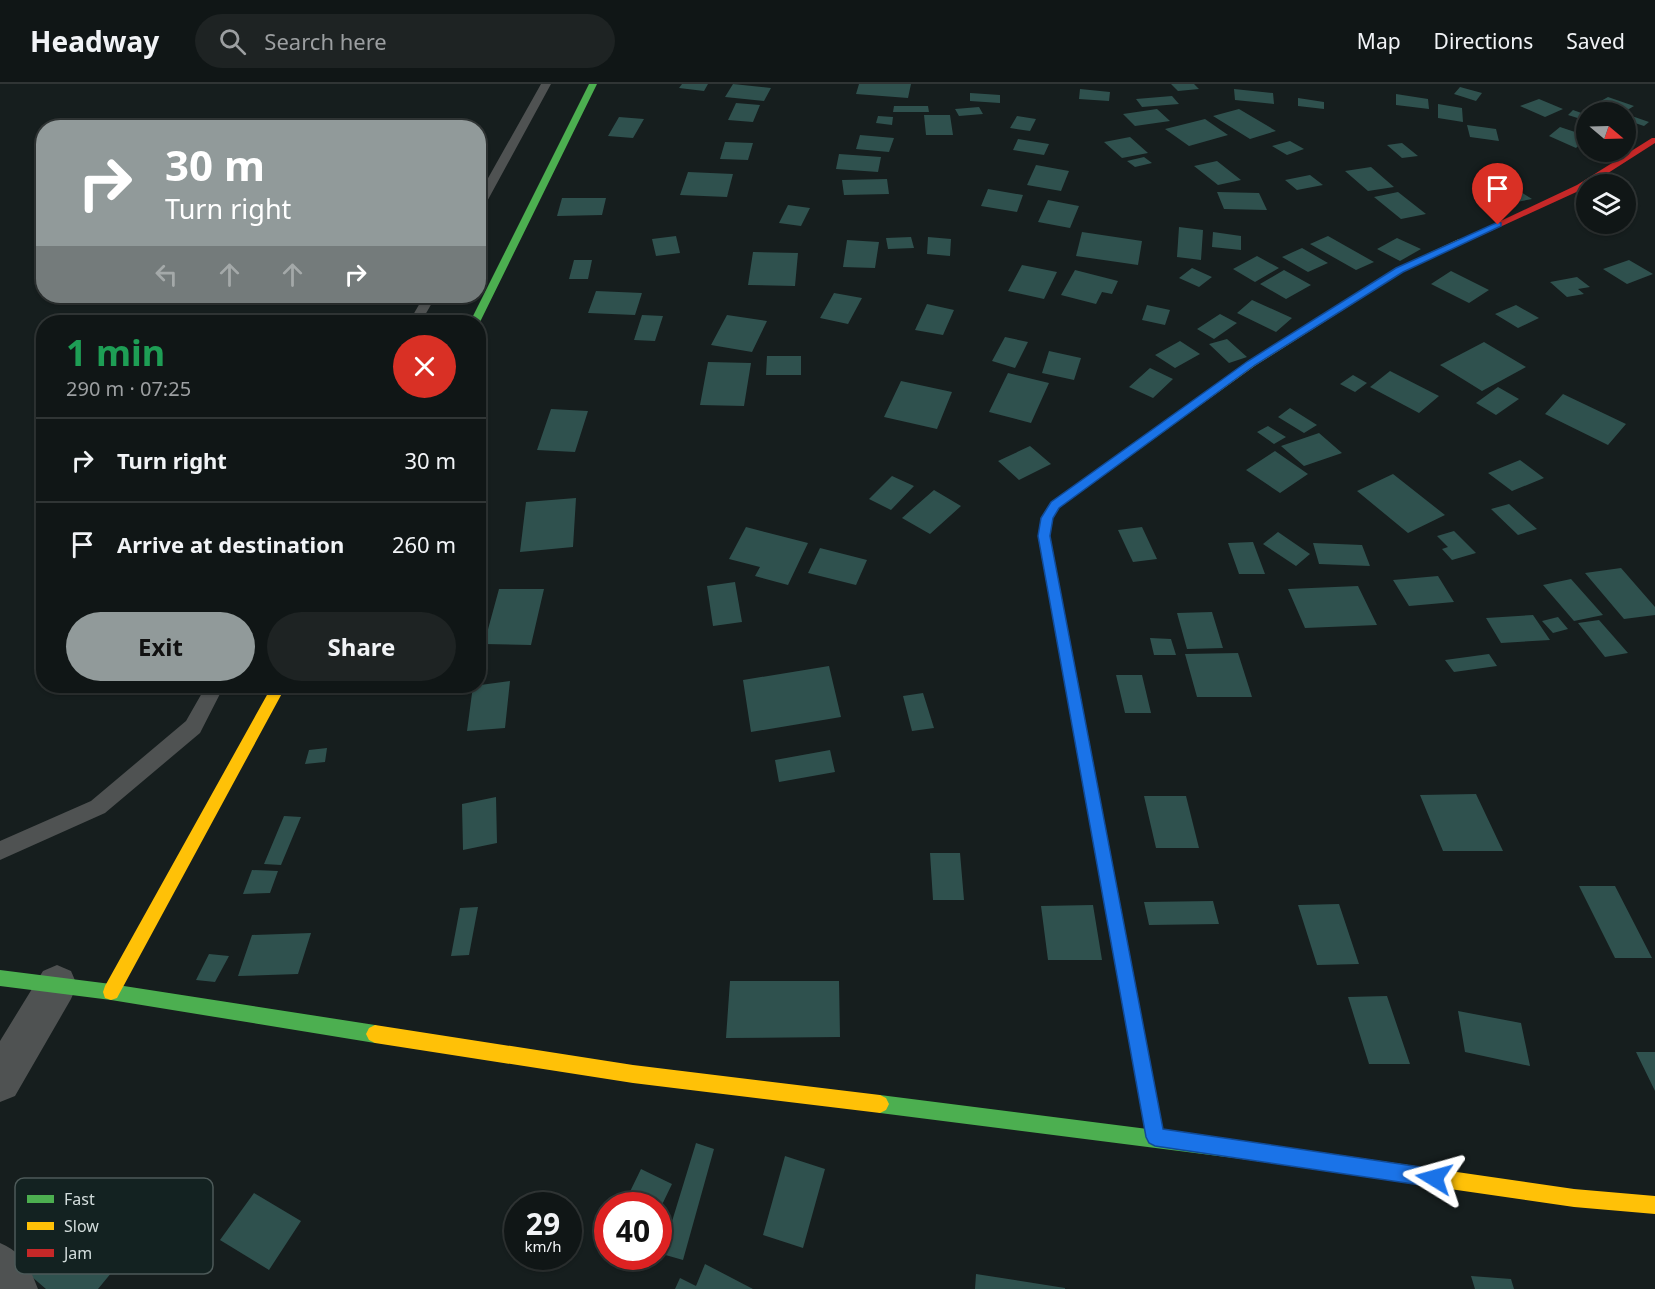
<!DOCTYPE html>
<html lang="en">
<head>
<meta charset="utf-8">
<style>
  :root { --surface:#101616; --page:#1e2323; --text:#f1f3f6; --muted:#9c9fa1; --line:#303535; --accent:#919a9a }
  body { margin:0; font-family:"Noto Sans",sans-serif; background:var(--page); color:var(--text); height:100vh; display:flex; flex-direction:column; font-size:22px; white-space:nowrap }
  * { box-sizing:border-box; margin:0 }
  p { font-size:20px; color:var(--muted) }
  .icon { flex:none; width:33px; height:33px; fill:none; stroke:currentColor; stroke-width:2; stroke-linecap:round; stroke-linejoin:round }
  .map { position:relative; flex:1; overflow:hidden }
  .drawer { position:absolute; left:36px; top:231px; width:450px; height:378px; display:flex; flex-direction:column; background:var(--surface); border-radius:24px; box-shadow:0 2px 4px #0004,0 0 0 2px var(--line) }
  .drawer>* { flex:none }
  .hud { position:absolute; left:36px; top:36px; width:450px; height:183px; border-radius:24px; box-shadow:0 2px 4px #0004,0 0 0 2px var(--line); background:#919a9a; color:#fff; overflow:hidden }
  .needle { width:39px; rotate:109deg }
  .controls { position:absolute; left:1576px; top:18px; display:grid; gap:12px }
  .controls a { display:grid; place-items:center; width:60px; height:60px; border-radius:50%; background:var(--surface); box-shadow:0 2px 4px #0004,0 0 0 2px var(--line); font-size:30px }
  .speed { position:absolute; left:504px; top:1108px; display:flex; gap:12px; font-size:30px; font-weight:700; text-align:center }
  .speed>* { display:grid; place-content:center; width:78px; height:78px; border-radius:50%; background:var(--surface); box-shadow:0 2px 4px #0004,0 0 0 2px var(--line); line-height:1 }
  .speed small { font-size:15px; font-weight:400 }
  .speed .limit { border:9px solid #d22; background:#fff; color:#111 }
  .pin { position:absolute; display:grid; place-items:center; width:51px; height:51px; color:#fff; margin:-62px -26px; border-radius:50% 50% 50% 0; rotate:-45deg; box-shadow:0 0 6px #0007 }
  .pin .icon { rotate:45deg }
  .me { position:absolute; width:66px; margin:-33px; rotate:278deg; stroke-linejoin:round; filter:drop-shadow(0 0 4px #0008) }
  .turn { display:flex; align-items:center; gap:21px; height:126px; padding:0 30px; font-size:27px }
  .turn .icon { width:78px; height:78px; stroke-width:2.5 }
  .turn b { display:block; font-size:42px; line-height:51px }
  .lanes { display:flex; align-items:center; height:57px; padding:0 30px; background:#0003; justify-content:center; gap:30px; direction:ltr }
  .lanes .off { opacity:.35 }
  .round { display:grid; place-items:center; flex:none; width:63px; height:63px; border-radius:32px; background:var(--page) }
  .summary { display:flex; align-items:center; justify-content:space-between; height:102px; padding:0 30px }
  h1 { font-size:36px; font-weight:700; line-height:45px; color:#1e9e55 }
  .cta { display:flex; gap:12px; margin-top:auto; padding:12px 30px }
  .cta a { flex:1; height:69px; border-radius:36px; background:var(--accent); color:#111; font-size:24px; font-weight:700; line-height:69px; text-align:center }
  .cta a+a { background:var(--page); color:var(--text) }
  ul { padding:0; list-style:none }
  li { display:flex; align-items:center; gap:18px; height:84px; padding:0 30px; border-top:2px solid var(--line) }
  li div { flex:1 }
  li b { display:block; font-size:22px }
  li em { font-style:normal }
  header { display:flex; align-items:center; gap:36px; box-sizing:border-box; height:84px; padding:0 30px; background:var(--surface); border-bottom:2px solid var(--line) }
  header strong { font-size:28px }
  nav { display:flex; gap:33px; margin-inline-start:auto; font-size:21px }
  .search { width:420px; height:54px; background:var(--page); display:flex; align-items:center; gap:15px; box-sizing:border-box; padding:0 21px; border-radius:33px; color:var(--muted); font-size:22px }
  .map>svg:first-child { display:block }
  .building { fill:#2f514e }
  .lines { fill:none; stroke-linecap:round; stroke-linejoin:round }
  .lane { fill:#4f5252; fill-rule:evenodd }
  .street { fill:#4f5252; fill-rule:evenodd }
  .fast { fill:#4caf50; fill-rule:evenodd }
  .slow { fill:#ffc107; fill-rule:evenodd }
  .jam { fill:#c62828; fill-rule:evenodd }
  .route { fill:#1a73e8; stroke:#114b97; stroke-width:1.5 }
  .key { fill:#132221; stroke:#4d5a59; stroke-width:1.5 }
  .key-label { font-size:16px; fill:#d3dddc }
</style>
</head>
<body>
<header>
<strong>Headway</strong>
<div class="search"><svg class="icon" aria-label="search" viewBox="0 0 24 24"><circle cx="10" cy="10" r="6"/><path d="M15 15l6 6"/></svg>Search here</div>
<nav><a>Map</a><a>Directions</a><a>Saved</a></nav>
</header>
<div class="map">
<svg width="1655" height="1205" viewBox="0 0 1655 1205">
  <rect width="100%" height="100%" fill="#161e1e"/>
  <path class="building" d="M682,0H708L704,7L679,4Z
    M733,0L771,4L764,17L725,13Z
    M859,0H911L908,14L856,10Z
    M1171,0H1194L1199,5L1178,7Z
    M1460,3L1482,9L1476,17L1454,10Z
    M1080,5L1110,8L1109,17L1079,15Z
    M1234,5L1273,9L1274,20L1235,16Z
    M970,9L1000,11V19L970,17Z
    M1396,10L1428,15L1429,25L1396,21Z
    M1172,12L1179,20L1142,23L1136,15Z
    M1608,13L1634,22L1624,28H1610L1592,22Z
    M1298,14L1324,18V25L1298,22Z
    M1539,15L1563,25L1545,33L1520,22Z
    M736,19L760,21L753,38L728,36Z
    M1438,20L1462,24L1463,38L1438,34Z
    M894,22H928L929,28H893Z
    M979,23L983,30L959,32L955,25Z
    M1157,25L1170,37L1135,42L1123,30Z
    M1239,25L1276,47L1250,55L1213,32Z
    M1573,26L1587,31V37L1568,31Z
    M1626,30L1649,38L1644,42L1626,36Z
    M924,31H950L953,51H926Z
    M878,32L893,33L892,41L876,39Z
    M1017,32L1036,35L1030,47L1010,44Z
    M619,33L644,35L633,54L608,52Z
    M1205,35L1228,51L1189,62L1165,45Z
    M1467,41L1496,45L1499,57L1470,53Z
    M1560,43L1587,52V65L1578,62L1576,64L1549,52Z
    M860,51L894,54L889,68L856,65Z
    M1130,53L1148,69L1122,74L1104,58Z
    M1018,55L1049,60L1044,71L1013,66Z
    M1290,57L1304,65L1287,71L1272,62Z
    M725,58L753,59L748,76L720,75Z
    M1402,59L1418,72L1402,74L1387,61Z
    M839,70L881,73L878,88L836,85Z
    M1144,73L1152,79L1135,83L1127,77Z
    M1217,77L1241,96L1218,101L1194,82Z
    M1036,81L1069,87L1061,107L1027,101Z
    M1371,83L1394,103L1368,107L1345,87Z
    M688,88L733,90L727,113L680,111Z
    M1310,91L1323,101L1297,106L1285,96Z
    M887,95L889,110L844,111L842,96Z
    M1513,103L1532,115L1506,120L1489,108Z
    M988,105L1023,111L1017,128L981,122Z
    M1217,108L1259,109L1267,126L1224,125Z
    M1398,108L1426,130L1401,135L1374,113Z
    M562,114H606L602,131L557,132Z
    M1048,116L1079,122L1070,144L1038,138Z
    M788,121L810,124L801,142L779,139Z
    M1179,143L1203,146L1201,176L1177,173Z
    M1082,148L1142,157L1138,181L1076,172Z
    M1213,148L1241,152V166L1212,163Z
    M676,152L680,169L656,172L652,155Z
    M1328,152L1374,178L1356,186L1310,160Z
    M911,153L914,164L888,165L886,154Z
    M928,153L951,155L950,172L927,170Z
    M1397,154L1421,165L1400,177L1377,165Z
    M847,156L879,158L875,184L843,183Z
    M1302,164L1328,179L1308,188L1282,173Z
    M753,168L798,169L795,202L748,201Z
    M1257,172L1279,184L1255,198L1233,185Z
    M574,176H592L588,195H569Z
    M1629,176L1653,190L1627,200L1603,185Z
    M1022,181L1057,188L1044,215L1008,207Z
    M1192,184L1212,193L1199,203L1179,194Z
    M1075,186L1118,197L1112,210L1102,208L1096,220L1061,211Z
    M1284,186L1311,201L1286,215L1260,200Z
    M1451,187L1489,206L1469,219L1431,200Z
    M1577,193L1590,203L1578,205L1584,210L1567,213L1550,198Z
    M596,207L642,209L635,231L588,229Z
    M834,209L862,214L848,240L820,234Z
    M1252,216L1292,234L1276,248L1237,229Z
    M927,220L954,226L943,251L915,246Z
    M1147,221L1170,226L1165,241L1142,236Z
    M1516,221L1539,234L1518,244L1495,230Z
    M1220,230L1237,239L1214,255L1197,245Z
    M642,231L663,232L655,257L634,256Z
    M727,231L767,237L752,268L711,261Z
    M1005,253L1028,258L1015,284L992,277Z
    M1227,255L1247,273L1229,279L1209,260Z
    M1180,257L1200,270L1175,284L1155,271Z
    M1484,258L1526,283L1482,307L1440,281Z
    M1049,267L1081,274L1074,296L1042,289Z
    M767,272H801V291H766Z
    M708,278L751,279L744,322L700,321Z
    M1150,284L1173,295L1153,314L1129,303Z
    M1390,287L1439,312L1419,329L1370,303Z
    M1008,289L1049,299L1031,339L989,328Z
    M1353,291L1367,299L1355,308L1340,300Z
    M901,297L952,308L937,345L884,333Z
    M1498,303L1519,315L1496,331L1476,319Z
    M1563,310L1626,340L1608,361L1545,330Z
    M1290,324L1317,341L1304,349L1278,333Z
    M551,325L588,327L575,368L537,366Z
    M1268,342L1286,353L1274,360L1257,348Z
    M1319,349L1342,369L1304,382L1281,362Z
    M1030,362L1051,380L1019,396L998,377Z
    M1275,367L1308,390L1280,409L1246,386Z
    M1520,376L1544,394L1512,407L1488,389Z
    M1393,390L1445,431L1408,449L1357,407Z
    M892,392L914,402L891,426L869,415Z
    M934,406L961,422L930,450L902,434Z
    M576,414L573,463L520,468L526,418Z
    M1509,420L1537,445L1518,451L1491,425Z
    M746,443L808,459L788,501L755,492L760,483L729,475Z
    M1142,443L1157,475L1133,478L1118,446Z
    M1454,447L1476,469L1452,476L1442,465L1448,463L1437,452Z
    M1278,448L1310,470L1296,482L1263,460Z
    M1253,458L1265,490H1239L1228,459Z
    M1313,459L1362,461L1370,482L1319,480Z
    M820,464L867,476L856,501L808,489Z
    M1621,484L1655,523V531L1624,535L1585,489Z
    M1438,492L1454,518L1409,522L1393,496Z
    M1571,495L1603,531L1574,537L1543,501Z
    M735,498L742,538L713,542L707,502Z
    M1358,502L1377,541L1305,544L1288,505Z
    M499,505H544L531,561L484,560Z
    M1212,528L1223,564L1187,565L1177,529Z
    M1533,531L1550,556L1501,559L1486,534Z
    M1558,533L1568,545L1553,549L1542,537Z
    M1599,536L1628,569L1605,573L1578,539Z
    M1150,554L1171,555L1176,571H1154Z
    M1238,569L1252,613H1197L1185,570Z
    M1489,570L1497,582L1454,588L1445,576Z
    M829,582L841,633L751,648L743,596Z
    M1116,591H1142L1151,629H1125Z
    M510,597L505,644L467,647L473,602Z
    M923,609L934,644L912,647L903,612Z
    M327,664L325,678L305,680L309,666Z
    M830,666L835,688L779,698L775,676Z
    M1476,710L1503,767H1443L1420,711Z
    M1144,712H1186L1199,764H1156Z
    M496,713L497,759L463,766L462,720Z
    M284,732L301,733L281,781L264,780Z
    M930,769H960L964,816H933Z
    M252,786L278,787L270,809L243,810Z
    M1579,802H1615L1652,874H1615Z
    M1213,817L1219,840L1149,841L1144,818Z
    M1339,820L1359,880L1317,881L1298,821Z
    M1093,821L1102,876H1048L1041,822Z
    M478,823L469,871L451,872L460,824Z
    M311,849L298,890L238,892L252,851Z
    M209,870L229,872L215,898L196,896Z
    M730,897H839L840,953L726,954Z
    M1387,912L1410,980H1369L1348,913Z
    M1458,927L1521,939L1530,982L1465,968Z
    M1636,968H1655V1007Z
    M696,1059L714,1065L683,1176L662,1170Z
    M785,1072L825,1085L803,1164L763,1151Z
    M641,1085L672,1100L658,1129V1122H623Z
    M254,1109L301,1137L269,1186L220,1156Z
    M70,1133L121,1177L98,1205H46L24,1186Z
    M705,1180L753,1205H675L680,1194L696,1202Z
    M976,1190L1065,1204V1205H975Z
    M1471,1192L1511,1195L1514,1205H1475Z"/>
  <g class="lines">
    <path class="lane" d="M541,0H551L484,123L478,126V112Z
      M424,212H436L421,238H409Z
      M206,602H224L200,649L105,729L0,776V757L91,717L186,637Z"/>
    <path class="street" d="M57,881L71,887L77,901L71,915L15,1012L0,1018V957L43,887Z
      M0,1159C23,1169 29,1182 38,1205H0Z"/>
    <path class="fast" d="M589,0H597L480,238L478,240L470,238Z
      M1198,315L1203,318L1202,320L1059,424L1053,434L1050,452L1127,856L1125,862L1119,864L1113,862L1111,856L1038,452L1041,434L1051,418Z
      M0,886L111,900L375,941L381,944L384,950L381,956L375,959L111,916L0,902Z
      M880,1011L1242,1057L1248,1060L1251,1066L1248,1072L1242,1075L880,1029L874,1026L871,1020L874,1014Z"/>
    <path class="slow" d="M1459,155L1466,157L1403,188L1256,281L1202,320L1198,321L1193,318L1248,277L1397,184Z
      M272,602H286L117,914L111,916L105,914L103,908L105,902Z
      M375,941L633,981L880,1011L886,1014L889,1020L886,1026L880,1029L633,999L375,959L369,956L366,950L369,944Z
      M1242,1057L1574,1105L1655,1112V1130L1574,1123L1242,1075L1236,1072L1233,1066L1236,1060Z"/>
    <path class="jam" d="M1652,54H1655V59L1583,105L1465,159L1458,157L1577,101Z
      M1119,848L1125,850L1127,856L1164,1053L1161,1059L1155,1062L1149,1059L1146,1053L1111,856L1113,850Z"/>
  </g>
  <path class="route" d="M1498,138L1501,139V142L1403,188L1255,281L1059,424L1053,434L1050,452L1163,1045L1434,1085L1441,1087L1443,1094L1441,1101L1434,1103L1155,1062L1149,1059L1146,1053L1038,452L1041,434L1051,418L1248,277L1396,184Z"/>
  <rect x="15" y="1094" width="198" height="96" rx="9" class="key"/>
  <rect x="27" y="1111" width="27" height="8" fill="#4caf50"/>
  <rect x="27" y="1138" width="27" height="8" fill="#ffc107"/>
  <rect x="27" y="1165" width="27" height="8" fill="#c62828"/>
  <g class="key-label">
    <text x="64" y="1121">Fast</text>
    <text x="64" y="1148">Slow</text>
    <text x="64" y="1175">Jam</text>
  </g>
</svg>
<div class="controls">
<a><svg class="needle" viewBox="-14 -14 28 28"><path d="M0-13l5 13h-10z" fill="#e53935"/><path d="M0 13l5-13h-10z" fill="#9c9fa1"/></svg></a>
<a><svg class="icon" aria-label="layers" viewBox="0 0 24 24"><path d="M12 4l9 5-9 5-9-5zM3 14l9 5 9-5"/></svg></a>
</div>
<div class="speed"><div>29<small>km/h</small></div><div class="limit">40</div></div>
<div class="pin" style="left:1498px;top:141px;background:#d93025"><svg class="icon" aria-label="arrive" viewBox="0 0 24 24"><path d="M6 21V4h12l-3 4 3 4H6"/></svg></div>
<svg class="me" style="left:1434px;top:1094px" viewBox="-20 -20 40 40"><path d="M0-17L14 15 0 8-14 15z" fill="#1a73e8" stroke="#fff" stroke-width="4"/></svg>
<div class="hud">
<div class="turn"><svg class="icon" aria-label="right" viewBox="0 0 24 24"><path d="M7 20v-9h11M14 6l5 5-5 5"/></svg><div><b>30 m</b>Turn right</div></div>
<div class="lanes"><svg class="icon off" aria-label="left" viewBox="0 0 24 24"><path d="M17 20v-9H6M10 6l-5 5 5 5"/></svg><svg class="icon off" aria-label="ahead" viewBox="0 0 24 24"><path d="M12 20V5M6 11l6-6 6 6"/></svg><svg class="icon off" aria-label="ahead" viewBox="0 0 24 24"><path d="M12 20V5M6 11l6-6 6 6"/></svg><svg class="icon" aria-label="right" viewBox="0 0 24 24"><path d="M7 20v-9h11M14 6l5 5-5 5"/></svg></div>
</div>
<section class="drawer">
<div class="summary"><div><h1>1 min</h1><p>290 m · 07:25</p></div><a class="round" style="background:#d93025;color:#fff"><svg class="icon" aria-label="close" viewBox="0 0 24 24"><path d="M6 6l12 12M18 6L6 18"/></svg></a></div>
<ul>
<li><svg class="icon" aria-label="right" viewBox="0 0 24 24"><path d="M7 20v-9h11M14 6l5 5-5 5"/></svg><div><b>Turn right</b></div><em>30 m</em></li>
<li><svg class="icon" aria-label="arrive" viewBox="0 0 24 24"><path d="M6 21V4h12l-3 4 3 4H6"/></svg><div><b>Arrive at destination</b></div><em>260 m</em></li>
</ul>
<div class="cta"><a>Exit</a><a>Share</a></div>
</section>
</div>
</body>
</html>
